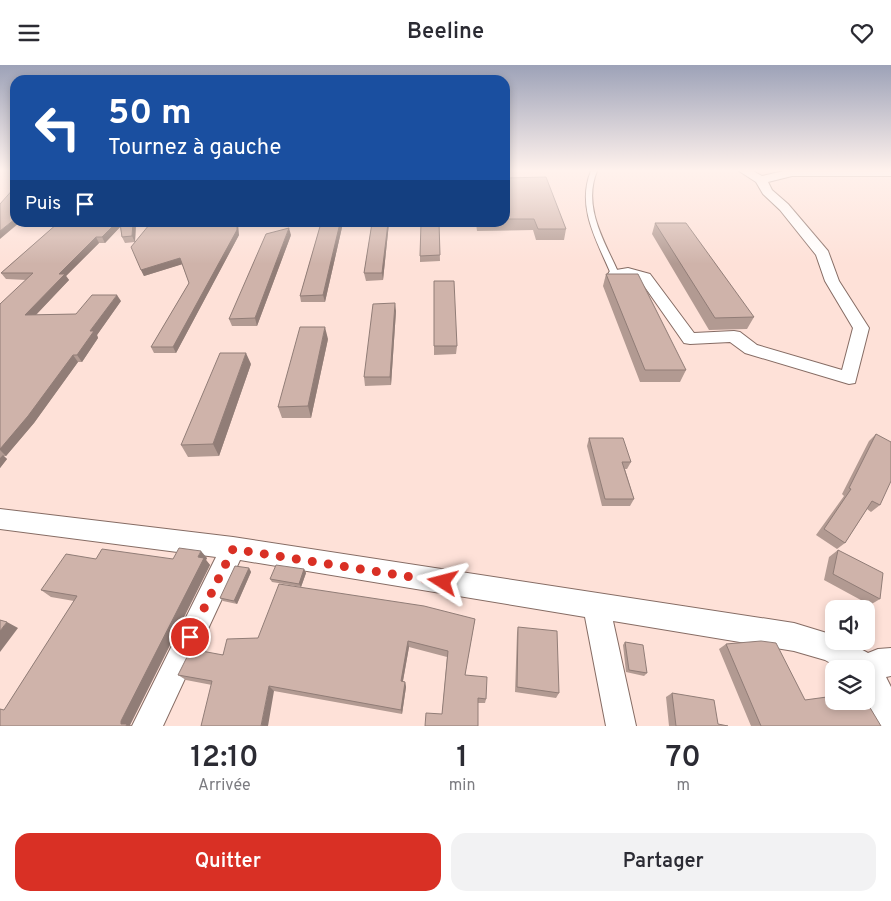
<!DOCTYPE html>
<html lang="fr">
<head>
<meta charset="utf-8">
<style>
  :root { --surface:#fff; --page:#f2f2f3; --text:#2b2b33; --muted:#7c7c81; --accent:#d93025 }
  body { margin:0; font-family:Overpass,sans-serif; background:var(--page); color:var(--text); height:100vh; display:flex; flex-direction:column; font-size:19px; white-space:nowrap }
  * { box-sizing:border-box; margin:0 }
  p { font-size:16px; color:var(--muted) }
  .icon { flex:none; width:28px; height:28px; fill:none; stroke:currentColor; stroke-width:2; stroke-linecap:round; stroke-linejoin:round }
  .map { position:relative; height:661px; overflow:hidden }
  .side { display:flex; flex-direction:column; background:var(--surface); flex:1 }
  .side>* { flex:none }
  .hud { position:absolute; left:10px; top:10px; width:500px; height:152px; border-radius:15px; box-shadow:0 2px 8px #0003; background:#1a4fa0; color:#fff; overflow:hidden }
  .tools { position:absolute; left:825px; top:535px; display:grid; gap:10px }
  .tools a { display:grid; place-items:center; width:50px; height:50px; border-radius:10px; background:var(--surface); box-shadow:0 2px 8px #0003; font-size:25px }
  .pin { position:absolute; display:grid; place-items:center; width:42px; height:42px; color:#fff; margin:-21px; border:2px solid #fff; border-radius:50%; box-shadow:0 1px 5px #0007 }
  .me { position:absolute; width:55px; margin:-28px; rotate:279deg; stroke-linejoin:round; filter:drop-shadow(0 0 4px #0008) }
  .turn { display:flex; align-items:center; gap:18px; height:105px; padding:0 15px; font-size:22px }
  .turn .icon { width:65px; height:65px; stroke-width:2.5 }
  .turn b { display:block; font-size:35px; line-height:42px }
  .then { display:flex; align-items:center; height:48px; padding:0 15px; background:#0003; gap:10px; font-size:19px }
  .eta { display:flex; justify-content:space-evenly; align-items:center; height:85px; text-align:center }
  .eta b { font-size:30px; font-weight:600; line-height:35px }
  .action { display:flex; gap:10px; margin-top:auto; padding:10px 15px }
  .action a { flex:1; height:58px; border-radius:15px; background:var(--accent); color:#fff; font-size:20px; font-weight:600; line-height:58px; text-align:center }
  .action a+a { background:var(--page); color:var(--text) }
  header { display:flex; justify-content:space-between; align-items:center; height:65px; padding:0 15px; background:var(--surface); font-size:22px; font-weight:600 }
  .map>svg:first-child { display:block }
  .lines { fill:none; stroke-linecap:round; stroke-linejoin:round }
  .service-casing { stroke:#866c64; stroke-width:2 }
  .minor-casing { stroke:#866c64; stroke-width:2 }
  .service { fill:#fff; fill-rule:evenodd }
  .minor { fill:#fff; fill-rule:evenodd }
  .wall { fill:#b29a92 }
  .shaded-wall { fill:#917d77 }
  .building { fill:#cfb3aa; stroke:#917d77 }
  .route { stroke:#d93025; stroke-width:9; stroke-dasharray:0 16.2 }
</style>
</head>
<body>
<header><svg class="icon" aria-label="menu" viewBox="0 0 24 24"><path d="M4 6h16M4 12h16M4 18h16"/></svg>Beeline<svg class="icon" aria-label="heart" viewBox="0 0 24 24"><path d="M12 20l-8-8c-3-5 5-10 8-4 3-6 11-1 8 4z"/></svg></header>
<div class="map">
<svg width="891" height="661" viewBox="0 0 891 661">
  <rect width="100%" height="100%" fill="#fee1d8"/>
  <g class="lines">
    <defs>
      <path id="service" d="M591,106H597C582,142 605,177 619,209L615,211L611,209C597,176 576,142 591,106Z"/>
      <path id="minor" d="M739,106H753L762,111L784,106H891V111H792L768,117L772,125L788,139L828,186L839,216L869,263L855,318L849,319L745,288L730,277L690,279L684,278L640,215L627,211L615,213L608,209L610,206L628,203L650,209L694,268L734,266L740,267L757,280L842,305L853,263L825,216L816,190L780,145L763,129L756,117Z
        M0,444L233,472L794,558L830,569L834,571V576H846L868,588L878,584L891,583V611L886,612L891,622V661H880L866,635V604H841L825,595L794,586L613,556L636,661H606L585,552L240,495L163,661H132L216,492L0,464Z"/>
    </defs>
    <use href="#service" class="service-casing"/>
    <use href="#minor" class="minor-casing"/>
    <use href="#service" class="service"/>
    <use href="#minor" class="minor"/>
  </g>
  <path class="wall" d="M505,113L566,164L564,175H536L533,165L477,166L476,158H505Z
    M58,158H136L135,176L239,170L176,288H154L151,282L189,218L182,199L144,211L141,205L135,177L125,178L122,172L120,162L105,178H99L66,211L69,215L36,250L76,249L121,236L97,270L98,273L82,297H78L34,358L6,391H3L7,394L0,403V239L27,215L6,214L1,208Z
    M321,158H343L325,237H301L300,231Z
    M372,158H389L383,215L366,216L364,208Z
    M439,158L440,196L420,197V191Z
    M655,158L754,252L747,264L709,265L652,169Z
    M291,170L257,261H232L229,254Z
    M606,209L686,305L680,317H640L603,221Z
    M434,216L457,281L456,289L434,290Z
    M396,246L391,320L365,321L364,312Z
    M328,274L311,353H282L278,342Z
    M251,299L219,391L188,392L181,380Z
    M876,369L880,440L871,447L867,444L845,478L837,484L816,470L844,431L842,429L869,376Z
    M589,373L631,397L627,404H625L634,434L630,441H602L587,381Z
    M838,485L880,534L870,540L824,515L829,492Z
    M207,493L206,495L210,500L130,660L132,661L4,645L74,536L51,532L41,525L96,494H173Z
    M249,503L251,507L237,539L223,536L220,533Z
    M304,504L306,508L301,522L272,517L270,514Z
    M475,554L465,610L486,634L485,638H478L442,649L447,592L409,582L403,616L405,617L406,622L402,649L274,626L212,620L186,615L178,610L258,573Z
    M518,562L559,628L556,633L515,627L517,568Z
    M625,577L647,608L644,611L626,607L623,580Z
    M726,579L805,635L881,661H751L719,584Z
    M672,628L718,659L728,661H669L666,632Z"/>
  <path class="shaded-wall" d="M15,154V158H19L0,174V166Z
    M116,158H121L122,160L105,178L102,172Z
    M133,158H136L135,177L132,171Z
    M237,158H238L239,170L176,288L173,282Z
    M340,158H343L325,237L323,230Z
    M388,158H389L383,215L382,208Z
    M289,163L291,170L257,261L255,253Z
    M96,172L99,178L66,211L69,215L30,256L25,250L59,209Z
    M180,193L183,199L144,211L141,205Z
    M117,230L121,236L97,270L98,273L82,297L77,290L90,266Z
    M395,238L396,246L391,320L390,312Z
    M325,262L328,274L311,353L308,341Z
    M246,288L251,299L219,391L213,379Z
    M73,290L78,297L34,358L6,391L0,385V384Z
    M3,390L7,394L0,403V393Z
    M201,486L207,493L206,495L210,500L130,660L132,661H126L121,659V656Z
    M249,503L251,507L237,539L234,536Z
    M304,504L306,508L301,522L299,519Z
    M7,557L18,563L0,587V566Z
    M408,576L409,582L402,621L401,616Z
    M405,617L406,622L402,649L401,645Z
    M269,621L274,626L268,661H261Z"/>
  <path class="building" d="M546,112L566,164H538L534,154H505V113Z
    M15,122V154L0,166V139Z
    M58,158H116L102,172H96L59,209H65L25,250L76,249L92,230H117L90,266H94L77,290H73L28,351L0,384V239L33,208H1Z
    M120,158H133L132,171L122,172Z
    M184,158H237V165L173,282H151L189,218L180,193L141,205L131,182L149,160Z
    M321,158H340L323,230L300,231Z
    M372,158H388L382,208H364Z
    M421,158H439L440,190L420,191Z
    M655,158H686L754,252L715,253Z
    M289,163L255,253L229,254L266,169Z
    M606,209H638L686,305H645Z
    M434,216H454L457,281H434Z
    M395,238L390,312H364L373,239Z
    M300,262H325L308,341L278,342Z
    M220,288H246L213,379L181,380Z
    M876,369L891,377V416L880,440L872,436L845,478L824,464L851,424L849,423Z
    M589,373H623L631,397H622L634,434H605Z
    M179,483L201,486L198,492L204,493L121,656V659H127L126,661H0V644L4,645L77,531L41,525L66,489L96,494L102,484L173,494Z
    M838,485L883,508L880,534L833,509Z
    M276,500L304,504L299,519L270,514Z
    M235,501L249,503L234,536L220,533Z
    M279,519L424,541L475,554L465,610L487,612L486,634L478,633V661H425L426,648L442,649L448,586L408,576L401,616L405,617L401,645L269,621L261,661H201L212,616L178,610L191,584L223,590L227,574L258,573Z
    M0,555L7,557L0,566Z
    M518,562L557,566L559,628L517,622Z
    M761,576L776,578L805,635L834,631V636H866L881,661H761L726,579Z
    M625,577L643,580L647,608L629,605Z
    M672,628L714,635L718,659L728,661H676Z"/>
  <linearGradient id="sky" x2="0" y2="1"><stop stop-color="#9da2b8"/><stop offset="0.53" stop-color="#fff2ed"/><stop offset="1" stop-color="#fff2ed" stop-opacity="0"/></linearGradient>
  <rect width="891" height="199" fill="url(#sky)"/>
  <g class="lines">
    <path class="route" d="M190,572L233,484L443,517"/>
  </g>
</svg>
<div class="tools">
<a><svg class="icon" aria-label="sound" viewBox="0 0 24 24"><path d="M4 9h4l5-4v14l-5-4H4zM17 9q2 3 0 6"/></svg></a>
<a><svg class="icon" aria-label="layers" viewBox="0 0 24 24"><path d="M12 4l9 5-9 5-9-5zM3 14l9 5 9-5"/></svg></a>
</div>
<div class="pin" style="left:190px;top:572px;background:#d93025"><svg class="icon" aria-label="arrive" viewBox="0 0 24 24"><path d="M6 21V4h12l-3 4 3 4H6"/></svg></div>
<svg class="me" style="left:443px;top:517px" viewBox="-20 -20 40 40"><path d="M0-17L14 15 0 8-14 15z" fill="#d93025" stroke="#fff" stroke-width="4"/></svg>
<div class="hud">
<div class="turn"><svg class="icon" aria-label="left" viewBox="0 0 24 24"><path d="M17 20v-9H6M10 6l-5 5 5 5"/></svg><div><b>50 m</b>Tournez à gauche</div></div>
<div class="then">Puis<svg class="icon" aria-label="arrive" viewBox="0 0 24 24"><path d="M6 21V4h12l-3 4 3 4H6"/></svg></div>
</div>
</div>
<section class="side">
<div class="eta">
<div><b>12:10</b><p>Arrivée</p></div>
<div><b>1</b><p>min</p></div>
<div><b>70</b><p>m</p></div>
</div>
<div class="action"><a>Quitter</a><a>Partager</a></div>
</section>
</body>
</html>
